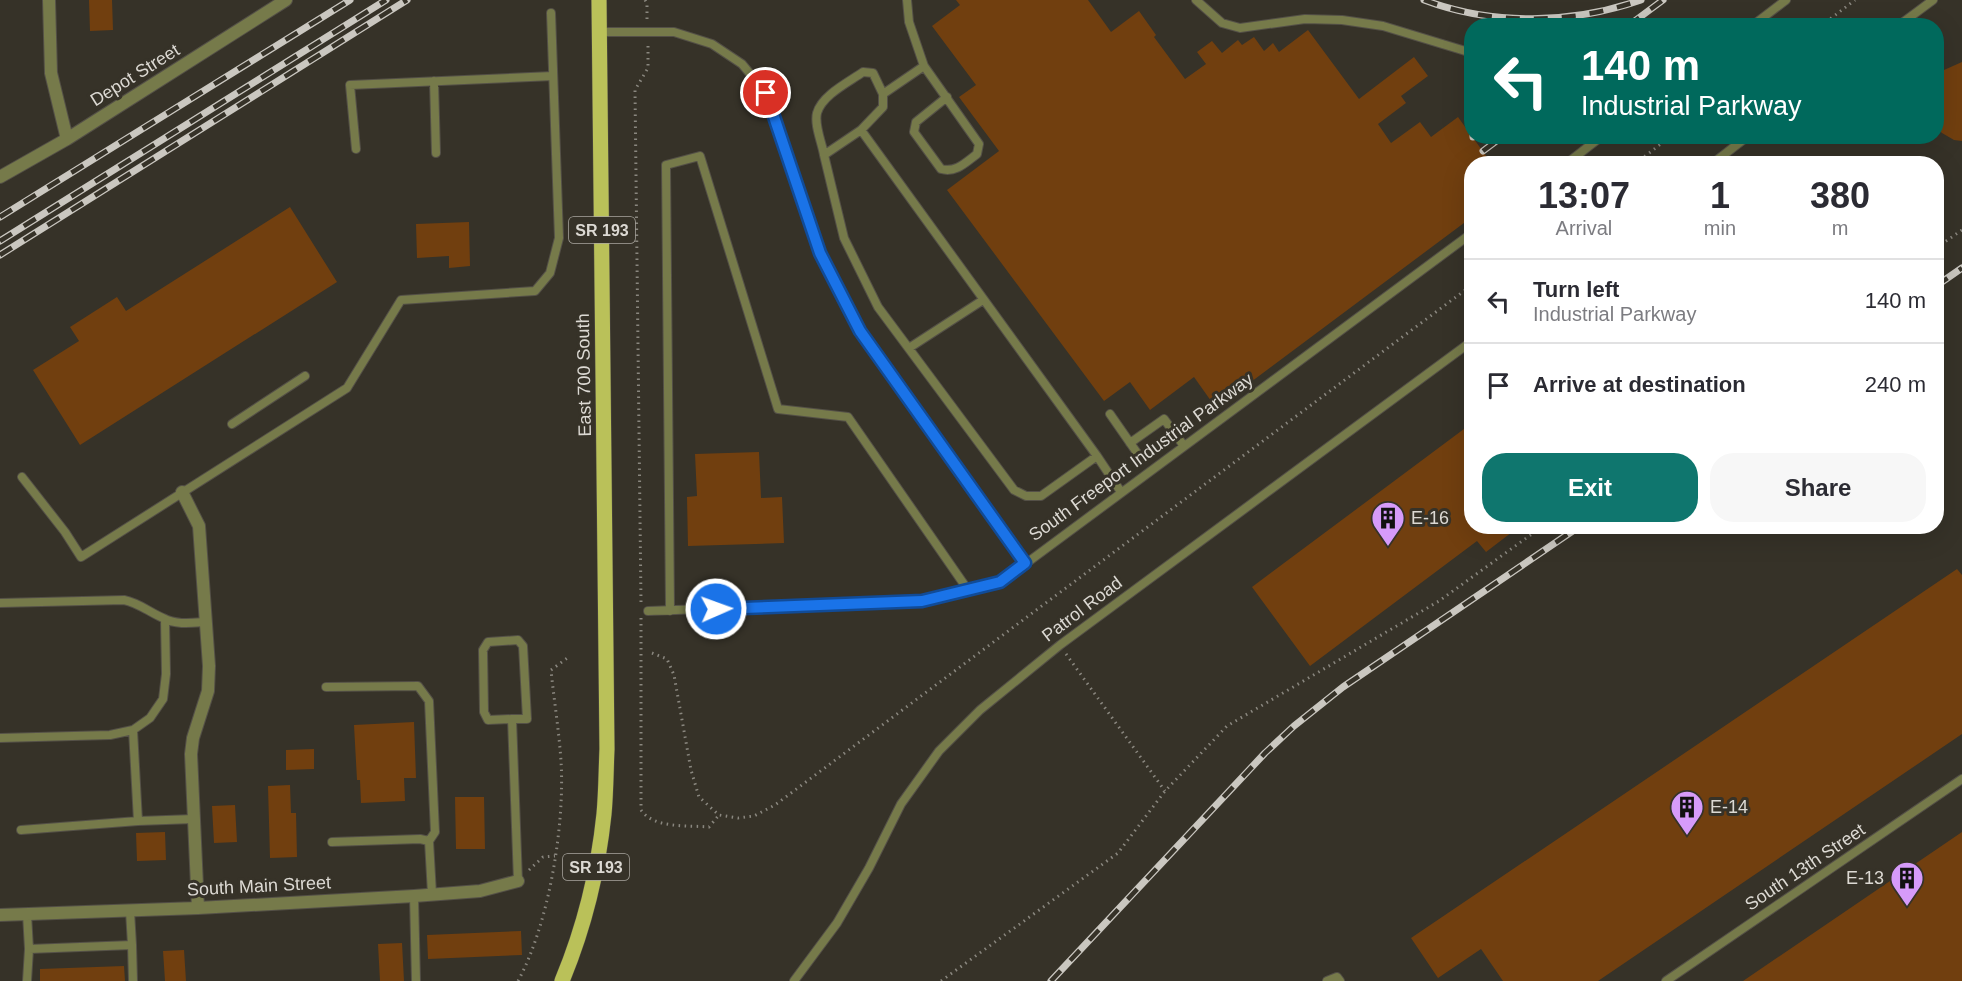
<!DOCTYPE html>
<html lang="en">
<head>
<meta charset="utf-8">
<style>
  :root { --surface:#fff; --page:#f7f7f7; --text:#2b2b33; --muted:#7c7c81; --line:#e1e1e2; --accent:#0f766e }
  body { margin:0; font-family:Arial,sans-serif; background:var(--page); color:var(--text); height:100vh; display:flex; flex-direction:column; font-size:22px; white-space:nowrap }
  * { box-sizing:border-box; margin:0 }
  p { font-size:20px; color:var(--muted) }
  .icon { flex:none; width:33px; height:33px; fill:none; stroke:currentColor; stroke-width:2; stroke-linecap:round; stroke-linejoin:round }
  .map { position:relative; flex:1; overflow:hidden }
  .panel { position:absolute; left:1464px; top:156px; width:480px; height:378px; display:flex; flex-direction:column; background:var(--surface); border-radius:24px; box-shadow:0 6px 24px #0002 }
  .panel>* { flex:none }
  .hud { position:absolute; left:1464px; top:18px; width:480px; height:126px; border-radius:24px; box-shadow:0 6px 24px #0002; background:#00695c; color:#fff; overflow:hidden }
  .pin { position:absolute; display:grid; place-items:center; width:51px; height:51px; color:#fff; margin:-26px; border:3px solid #fff; border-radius:50%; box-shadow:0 2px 6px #0007 }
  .me { position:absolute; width:66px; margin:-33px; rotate:88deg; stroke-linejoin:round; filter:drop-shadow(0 0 4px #0008) }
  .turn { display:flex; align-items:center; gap:21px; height:126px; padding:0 18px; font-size:27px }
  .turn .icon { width:78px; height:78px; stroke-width:2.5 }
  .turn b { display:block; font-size:42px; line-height:51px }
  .eta { display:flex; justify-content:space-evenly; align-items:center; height:102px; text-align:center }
  .eta b { font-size:36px; font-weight:600; line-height:42px }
  .button { display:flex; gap:12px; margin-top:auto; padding:12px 18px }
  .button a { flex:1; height:69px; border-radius:24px; background:var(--accent); color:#fff; font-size:24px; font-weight:600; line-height:69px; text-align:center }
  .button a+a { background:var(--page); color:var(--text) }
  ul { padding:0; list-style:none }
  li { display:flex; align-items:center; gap:18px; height:84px; padding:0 18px; border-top:2px solid var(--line) }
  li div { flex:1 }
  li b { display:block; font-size:22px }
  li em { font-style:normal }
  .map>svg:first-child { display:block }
  .building { fill:#713f0f }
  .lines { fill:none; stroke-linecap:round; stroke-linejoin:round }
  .service-casing { stroke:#545047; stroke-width:10 }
  .minor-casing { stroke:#545047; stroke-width:14 }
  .primary-casing { stroke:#545047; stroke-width:16 }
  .path { stroke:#8a877f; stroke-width:3; stroke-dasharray:1.5 4.5; stroke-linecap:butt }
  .service { stroke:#767a4a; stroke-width:8 }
  .minor { stroke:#767a4a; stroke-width:12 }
  .primary { stroke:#bac159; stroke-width:15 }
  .rail-casing { stroke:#cac7c0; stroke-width:7 }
  .rail { stroke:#363228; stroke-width:4.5; stroke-dasharray:14; stroke-linecap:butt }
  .route-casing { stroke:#114b97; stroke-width:15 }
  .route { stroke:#1a73e8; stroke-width:10 }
  .labels { text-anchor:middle; stroke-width:6; stroke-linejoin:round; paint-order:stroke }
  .shield { fill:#363228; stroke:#aaa7a0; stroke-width:1.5 }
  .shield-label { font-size:16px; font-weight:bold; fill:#dcd9d3 }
  .street-label { font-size:18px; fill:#dcd9d3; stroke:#363228 }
  .poi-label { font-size:18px; fill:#dcd9d3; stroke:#363228; text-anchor:start }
</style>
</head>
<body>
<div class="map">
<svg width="1962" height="981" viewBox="0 0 1962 981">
  <rect width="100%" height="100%" fill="#363228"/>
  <path class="building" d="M89,0H112L113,30L90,31Z
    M956,0H1088L1111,32L1139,11L1156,35L1154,37L1185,79L1206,64L1197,52L1212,41L1222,53L1238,40L1242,45L1254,37L1264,51L1273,43L1279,52L1308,30L1359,99L1414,57L1428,76L1401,96L1406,103L1378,124L1391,143L1420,122L1431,137L1458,117L1492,164H1472V217L1216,408L1194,377L1150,410L1130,382L1104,401L947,190L999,151L959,97L976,85L932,26L960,5Z
    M1962,62V141L1954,140L1942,133L1936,127V78L1944,70Z
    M290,207L337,282L80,445L33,370L79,341L70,327L117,297L126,311Z
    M469,222L470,266L449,268V256L417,258L416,224Z
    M1472,423V526H1520L1486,552L1477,541L1310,666L1252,587Z
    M759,452L761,498L782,497L784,543L688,546L687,497L697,496L695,454Z
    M1957,569L1962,575V734L1598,981H1503L1481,949L1438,978L1411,938Z
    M414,722L416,778H404L405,801L361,803L360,780H357L354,725Z
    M314,749V769L286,770V750Z
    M290,785L291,813H296L297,857L270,858L268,786Z
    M455,797H484L485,849H456Z
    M235,805L237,842L214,843L212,806Z
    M165,832L166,860L137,861L136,833Z
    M1962,832V981H1743Z
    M521,931L522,955L428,959L427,935Z
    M402,943L404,981H380L378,944Z
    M184,950L186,981H165L163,951Z
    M124,966L125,981H40V969Z"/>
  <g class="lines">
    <defs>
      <path id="service" d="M907,0L909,22L924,66
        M1196,0L1222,23L1240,28L1305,19L1342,20L1383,26L1472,53
        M1752,26L1786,0
        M1898,26L1933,0
        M599,32H674L712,44L742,64L766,93L820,253L860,331L1025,563
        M434,81L436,153
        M883,94L924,66L979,144L977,154C965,163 956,173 941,169L914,132L916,122L947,97
        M356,149L350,85L553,76
        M824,155C822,143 814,125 817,113C822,95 849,82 863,72L873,73L883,94V107L861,130
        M1566,164L1602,136
        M1712,164L1748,136
        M909,348L983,300
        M1110,414L1142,460
        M232,424L305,376
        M1130,443L1164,419L1184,446
        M1097,456L1041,496H1026L1014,490L878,307L844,238L824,155L861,130L1097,456L1121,492
        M22,477L65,532L81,557L347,388L401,300L535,291L550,273L559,238L551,13
        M0,603L124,600C139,603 149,612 163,618C176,625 191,623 205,622
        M648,611L922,601L1001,582L1472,233
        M670,611L666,165L700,156L778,409L848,417L968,590
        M326,687L418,686L429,701L435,832L429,841
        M512,719H527L523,646L518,640L488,642L483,650L484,712L488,720L512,719L518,881
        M133,730L138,821
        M0,738L110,735L133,730L150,718L163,699L166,674L165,619
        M21,830L138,821L194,819
        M332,842L420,839L429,841L432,894
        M414,896L416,981
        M27,914L29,949L132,945L130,911
        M132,945L133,981
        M27,981L29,949
        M794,981L837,923L869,868L901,804L939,751L980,710L1060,645L1472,341
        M1327,981L1337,977L1340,981
        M1666,981L1962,779"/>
      <path id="minor" d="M49,0L51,73L67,139
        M0,177L67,139L286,0
        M182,492L199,526L209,666L208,691L193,738L191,754L198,908
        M0,915L198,908L414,896L480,891L518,881"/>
      <path id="primary" d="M562,981C584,928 598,872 604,814C606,793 606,771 607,749L599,0"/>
    </defs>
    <use href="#service" class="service-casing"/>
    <use href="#minor" class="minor-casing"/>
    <use href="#primary" class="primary-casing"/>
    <path class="path" d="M645,0L647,3V21
      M1821,26L1855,0
      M1635,164L1671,136
      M1936,248L1962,230
      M641,602L635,90L648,68V43
      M641,618V810C654,829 688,825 709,827L719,815
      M652,653L667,659L674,675L691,770L699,797L719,815L738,818L754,816L775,805L1472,285
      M1066,654L1165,791
      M529,870L543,857L555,856
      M518,981C549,924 565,825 561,761C559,731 554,700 551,670L570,656
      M941,981L1118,853L1165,791L1227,726L1439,601L1543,526"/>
    <use href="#service" class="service"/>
    <use href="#minor" class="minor"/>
    <use href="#primary" class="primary"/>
    <defs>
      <path id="rail" d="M1424,0C1493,26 1572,24 1641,0
        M1628,26L1663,0
        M1473,137V136
        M1483,151L1503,136
        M0,217L350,0
        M0,241L386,0
        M0,255L407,0
        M1936,286L1962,268
        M1051,981L1265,753L1294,726L1343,687L1580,526"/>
    </defs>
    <use href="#rail" class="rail-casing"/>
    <use href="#rail" class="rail"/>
  </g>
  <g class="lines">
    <defs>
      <path id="route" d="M716,609L922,601L1000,582L1025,563L860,331L820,253L766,93"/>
    </defs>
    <use href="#route" class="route-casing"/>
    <use href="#route" class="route"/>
  </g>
  <defs>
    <symbol id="building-pin" viewBox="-11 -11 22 30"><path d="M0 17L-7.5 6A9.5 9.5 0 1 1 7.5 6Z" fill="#d69bfa" stroke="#363228"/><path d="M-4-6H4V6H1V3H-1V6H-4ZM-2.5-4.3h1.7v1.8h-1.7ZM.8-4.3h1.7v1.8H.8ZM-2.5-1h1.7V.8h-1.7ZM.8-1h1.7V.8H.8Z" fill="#111"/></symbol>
  </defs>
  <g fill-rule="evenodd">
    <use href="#building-pin" x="1369" y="499" width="38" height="52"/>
    <use href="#building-pin" x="1668" y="788" width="38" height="52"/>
    <use href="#building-pin" x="1888" y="859" width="38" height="52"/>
  </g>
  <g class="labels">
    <g class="shield">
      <rect x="569" y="217" width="66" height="26" rx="4.5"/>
      <rect x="563" y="854" width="66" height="26" rx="4.5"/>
    </g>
    <g class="shield-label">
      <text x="602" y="236">SR 193</text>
      <text x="596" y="873">SR 193</text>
    </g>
    <g class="street-label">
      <text transform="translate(135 75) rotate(-32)" y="6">Depot Street</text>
      <text transform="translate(584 375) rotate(-91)" y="6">East 700 South</text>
      <text transform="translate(1141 457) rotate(-36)" y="6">South Freeport Industrial Parkway</text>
      <text transform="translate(1082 609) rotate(-37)" y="6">Patrol Road</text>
      <text transform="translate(1805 867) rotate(-34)" y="6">South 13th Street</text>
      <text transform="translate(259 886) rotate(-3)" y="6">South Main Street</text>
    </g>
    <g class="poi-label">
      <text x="1411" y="524">E-16</text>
      <text x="1710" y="813">E-14</text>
      <text x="1884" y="884" text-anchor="end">E-13</text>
    </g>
  </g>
</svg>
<div class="pin" style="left:766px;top:93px;background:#d93025"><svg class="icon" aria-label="arrive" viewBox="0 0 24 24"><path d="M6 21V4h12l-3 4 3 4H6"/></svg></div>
<svg class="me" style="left:716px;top:609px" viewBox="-20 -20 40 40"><circle r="17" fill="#1a73e8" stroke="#fff" stroke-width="3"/><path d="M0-11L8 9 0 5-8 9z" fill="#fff"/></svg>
<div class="hud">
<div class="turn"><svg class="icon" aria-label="left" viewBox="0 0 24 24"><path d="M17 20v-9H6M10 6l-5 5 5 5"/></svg><div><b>140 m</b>Industrial Parkway</div></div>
</div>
<section class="panel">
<div class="eta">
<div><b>13:07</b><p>Arrival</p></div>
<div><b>1</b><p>min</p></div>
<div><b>380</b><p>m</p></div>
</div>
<ul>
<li><svg class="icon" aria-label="left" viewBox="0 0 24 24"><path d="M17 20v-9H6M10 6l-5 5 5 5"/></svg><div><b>Turn left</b><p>Industrial Parkway</p></div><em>140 m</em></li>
<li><svg class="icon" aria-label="arrive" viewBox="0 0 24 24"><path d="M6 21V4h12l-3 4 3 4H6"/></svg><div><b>Arrive at destination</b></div><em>240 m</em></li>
</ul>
<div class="button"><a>Exit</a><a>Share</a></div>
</section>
</div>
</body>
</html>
